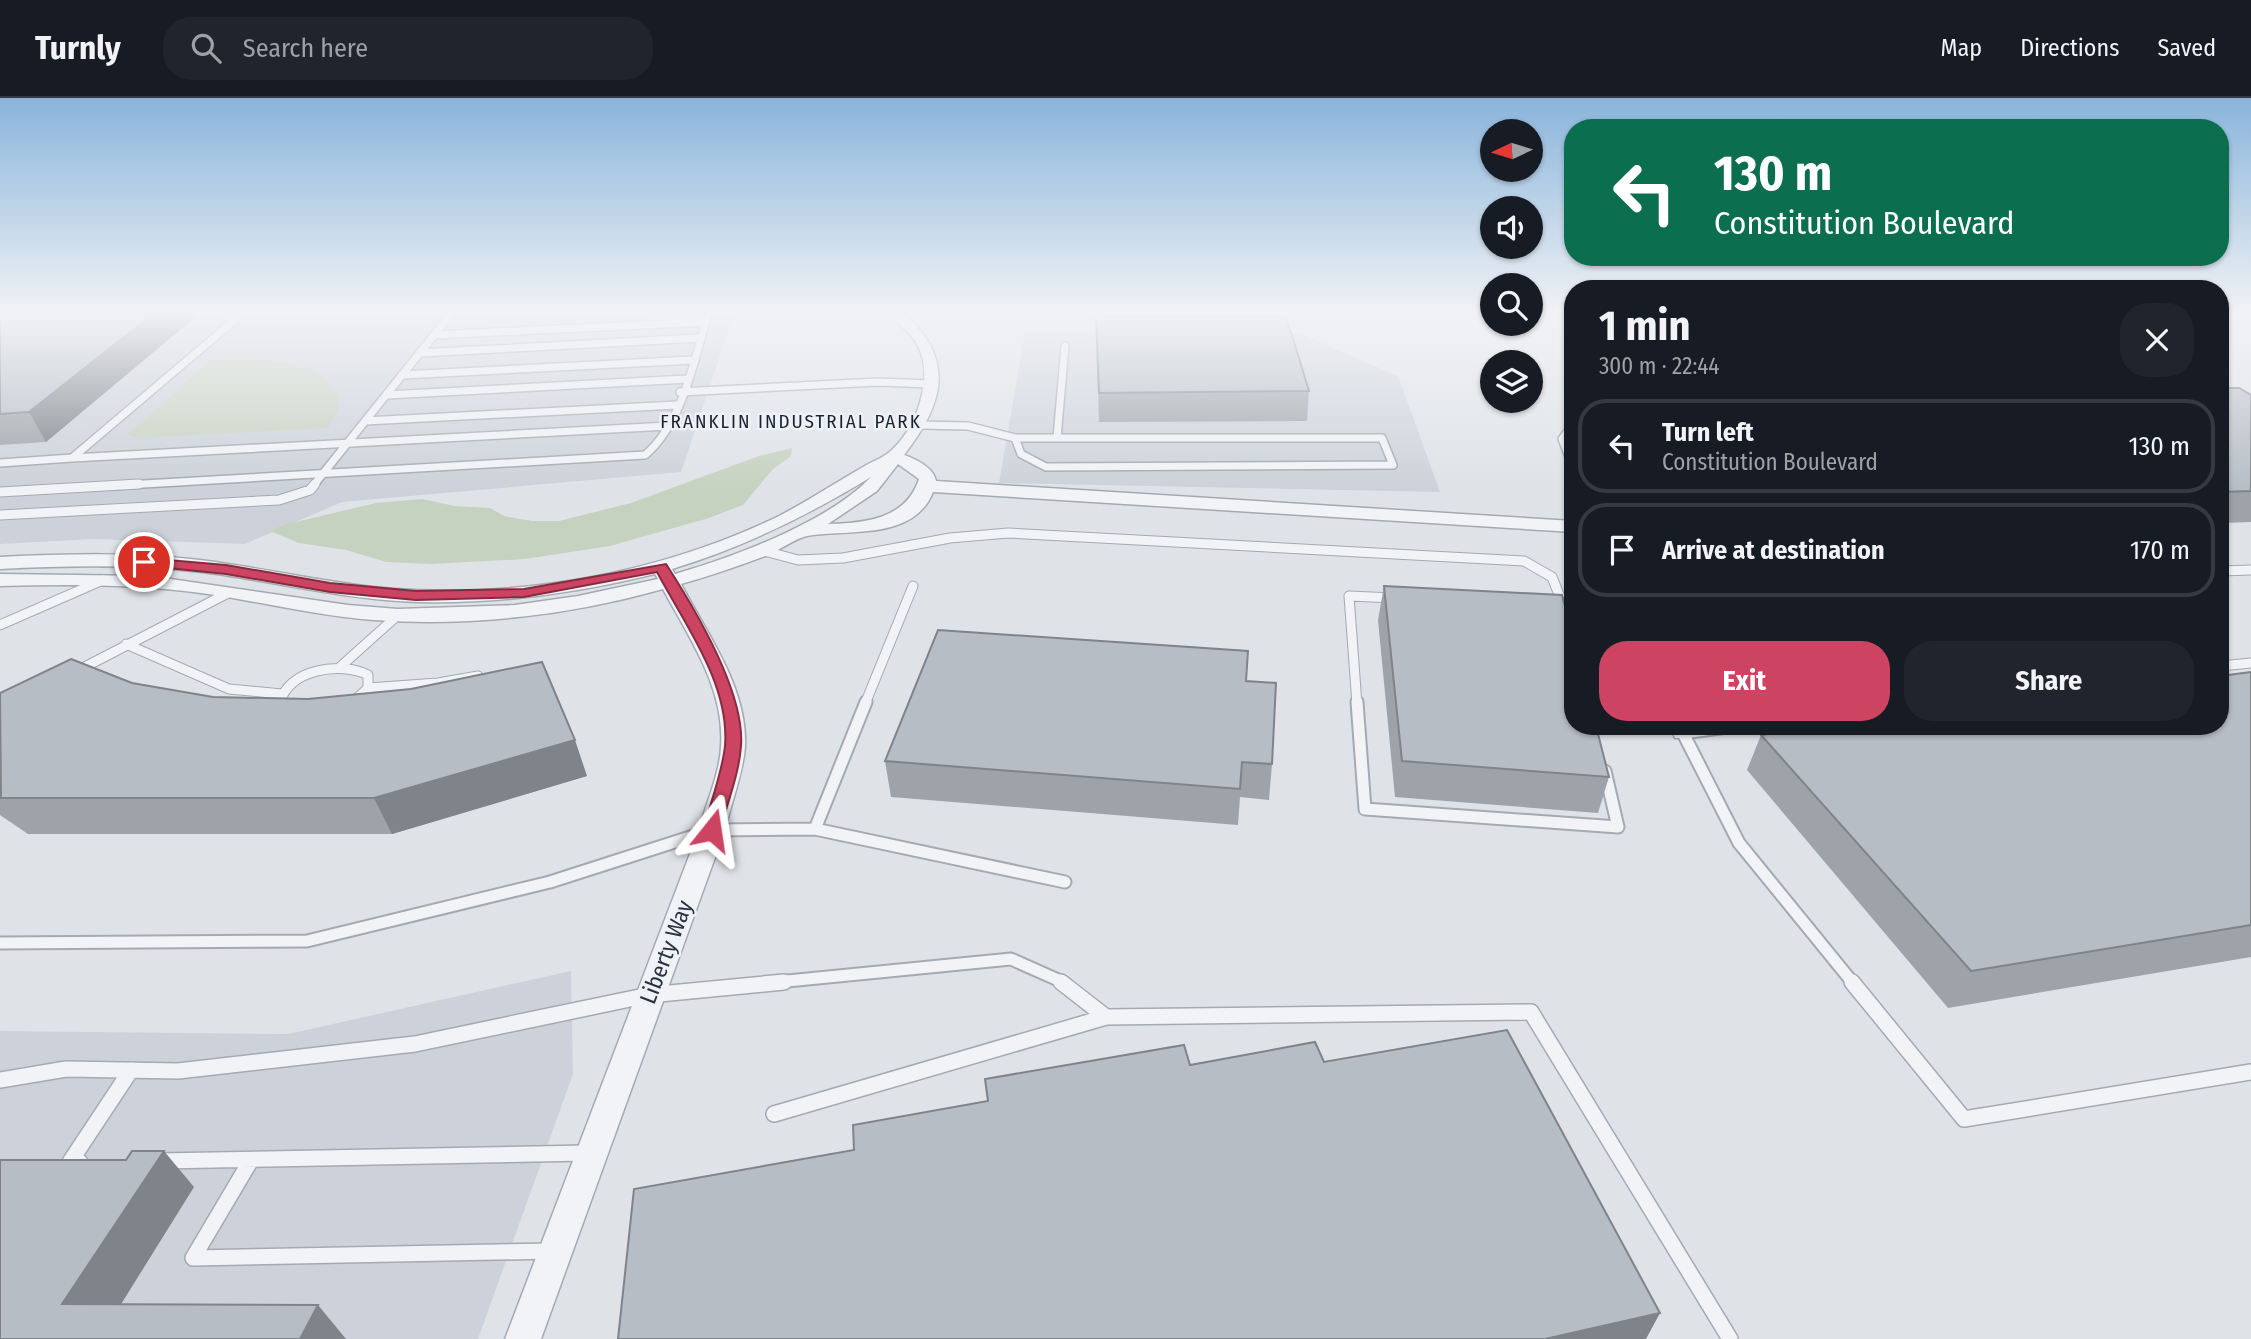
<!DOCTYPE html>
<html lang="en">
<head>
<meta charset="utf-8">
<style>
  :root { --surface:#171b24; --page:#20242c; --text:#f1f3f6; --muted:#9ea1a6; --line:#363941; --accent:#cd4463 }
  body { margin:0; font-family:"Fira Sans Condensed",sans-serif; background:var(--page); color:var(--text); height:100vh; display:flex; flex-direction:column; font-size:26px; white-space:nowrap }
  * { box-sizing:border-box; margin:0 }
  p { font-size:23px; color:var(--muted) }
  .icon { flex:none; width:38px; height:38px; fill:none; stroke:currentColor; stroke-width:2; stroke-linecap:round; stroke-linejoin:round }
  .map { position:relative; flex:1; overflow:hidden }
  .details { position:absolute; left:1564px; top:182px; width:665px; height:455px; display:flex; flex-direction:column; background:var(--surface); border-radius:28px; box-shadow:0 2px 5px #0004 }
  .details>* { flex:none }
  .hud { position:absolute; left:1564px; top:21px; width:665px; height:147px; border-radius:28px; box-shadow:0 2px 5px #0004; background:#0b6e4f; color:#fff; overflow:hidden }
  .needle { width:46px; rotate:266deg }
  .buttons { position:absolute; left:1480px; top:21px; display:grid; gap:14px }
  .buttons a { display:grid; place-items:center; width:63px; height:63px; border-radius:50%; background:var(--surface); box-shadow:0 2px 5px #0004; font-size:35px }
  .pin { position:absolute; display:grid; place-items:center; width:60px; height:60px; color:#fff; margin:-30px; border:4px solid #fff; border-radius:50%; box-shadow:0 2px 7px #0007 }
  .me { position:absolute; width:77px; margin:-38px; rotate:15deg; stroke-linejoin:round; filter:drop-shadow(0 0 5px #0008) }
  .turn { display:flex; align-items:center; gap:24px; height:147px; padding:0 35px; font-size:32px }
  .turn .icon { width:91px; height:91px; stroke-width:2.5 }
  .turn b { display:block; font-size:49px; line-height:60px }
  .round { display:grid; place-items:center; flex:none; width:74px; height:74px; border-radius:28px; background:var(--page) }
  .headline { display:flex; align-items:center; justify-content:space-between; height:119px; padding:0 35px }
  h1 { font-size:42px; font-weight:700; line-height:52px }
  .button { display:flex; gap:14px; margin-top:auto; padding:14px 35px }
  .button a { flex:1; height:80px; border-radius:28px; background:var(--accent); color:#fff; font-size:28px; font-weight:700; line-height:80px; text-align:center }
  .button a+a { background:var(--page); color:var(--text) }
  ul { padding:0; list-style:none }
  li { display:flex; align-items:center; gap:21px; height:94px; margin:0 14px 10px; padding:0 21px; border:4px solid var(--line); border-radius:28px }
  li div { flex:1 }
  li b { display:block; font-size:26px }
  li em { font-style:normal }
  header { display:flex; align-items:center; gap:42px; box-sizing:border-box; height:98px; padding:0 35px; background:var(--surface); border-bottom:2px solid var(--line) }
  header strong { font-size:33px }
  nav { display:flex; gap:38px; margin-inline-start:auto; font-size:24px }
  .search { width:490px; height:63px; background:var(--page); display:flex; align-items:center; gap:18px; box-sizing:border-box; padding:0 24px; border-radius:28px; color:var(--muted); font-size:26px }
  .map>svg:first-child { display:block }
  .built { fill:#cdd2da }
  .green { fill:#c6d2c0 }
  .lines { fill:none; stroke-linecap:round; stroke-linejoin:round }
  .service-far3-casing { stroke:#a4aab2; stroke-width:10 }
  .service-far2-casing { stroke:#a4aab2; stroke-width:11 }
  .service-far1-casing { stroke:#a4aab2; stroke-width:15 }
  .service-casing { stroke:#a4aab2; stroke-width:18 }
  .minor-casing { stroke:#a4aab2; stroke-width:3 }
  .service-far3 { stroke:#f1f3f6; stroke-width:7 }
  .service-far2 { stroke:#f1f3f6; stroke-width:9 }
  .service-far1 { stroke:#f1f3f6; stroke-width:11 }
  .service { stroke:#f1f3f6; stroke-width:15 }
  .minor { fill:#f1f3f6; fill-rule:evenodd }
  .wall { fill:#9da3a9 }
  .shaded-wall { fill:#7f848a }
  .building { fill:#b6bdc5; stroke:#7f848a; stroke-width:2 }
  .route { fill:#cd4463; stroke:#852c40; stroke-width:2 }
  .labels { text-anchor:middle; stroke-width:5; stroke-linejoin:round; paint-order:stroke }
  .far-quarter-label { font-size:19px; letter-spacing:2px; fill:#1a2330; stroke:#eef2f6 }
  .near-street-label { font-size:23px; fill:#28323f; stroke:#eef2f6 }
</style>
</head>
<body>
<header>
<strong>Turnly</strong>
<div class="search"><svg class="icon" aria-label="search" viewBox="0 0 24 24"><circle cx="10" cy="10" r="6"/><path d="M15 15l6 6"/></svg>Search here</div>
<nav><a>Map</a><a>Directions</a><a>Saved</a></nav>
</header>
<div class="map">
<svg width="2251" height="1241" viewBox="0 0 2251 1241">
  <rect width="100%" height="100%" fill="#dfe3e8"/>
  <path class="built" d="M0,216H734L681,374L342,404L245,446L93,441L0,446Z
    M1025,234L1300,236L1398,278L1440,394L999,385Z
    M571,873L573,976L478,1241H0V933L288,936Z"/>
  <path class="green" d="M211,262C249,261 317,257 338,297V312L328,330L137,340L128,336Z
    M792,350L791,358L772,372L743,407L709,420L610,448L525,461L431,466L386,464L346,452L299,445L270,433L283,427L376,405L422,401L455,408L490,410L504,418L532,423H559L631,405L759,358Z"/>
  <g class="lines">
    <defs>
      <path id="service-far3" d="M434,237L706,224
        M420,255L700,240
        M402,277L694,262
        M680,294L878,284L930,286
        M386,297L688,281
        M365,323L677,307
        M1573,326L1562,341L1573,369
        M919,327L968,328L1015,340
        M1015,340H1382L1393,367L1046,369L1021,356Z
        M1057,340L1065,248
        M72,360L668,328
        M0,365L72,360L242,216
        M109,388L645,357C683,325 694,262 708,216
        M313,388L451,216"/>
      <path id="service-far2" d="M0,394L139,386
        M0,417L279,402L310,392L315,386
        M761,452L798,462L843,460L950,440L1008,435L1524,463L1552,479L1564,509
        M2221,473L2251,472
        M0,527L103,482
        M126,546L229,591L282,596
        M2221,568L2251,565
        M340,569L398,517
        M75,574L228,495
        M353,604L368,590L438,585L478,578
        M280,606C286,571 342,563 368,577V590
        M865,606L913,488
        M1357,606L1349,498L1394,500"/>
      <path id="service-far1" d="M279,604L282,612
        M1357,604L1365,711L1618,729L1605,673
        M1735,628L1683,635L1739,745L1853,885
        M815,731L866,604
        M0,845L307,843L550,784L712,732L815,731L1065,784
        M767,885L1011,861L1065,885"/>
      <path id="service" d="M1061,884L1106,919L1531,914L1730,1241
        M1852,884L1964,1021L2251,974
        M0,982L66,971L178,973L415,946L649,897L784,884
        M774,1016L1106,919
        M251,1062L193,1160L553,1153
        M159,1063L587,1055
        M80,1064H70L131,972"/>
      <path id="minor" d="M889,216H904C957,262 943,307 904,357C916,361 934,370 936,383L1573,423V434L933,394C914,443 847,431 807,438C794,441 780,452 768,457C739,468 710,478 681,486C707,536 748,590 745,649C743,676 731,705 725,732L541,1241H505L699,732C706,705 720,675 721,648C725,590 689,540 663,491C571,517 470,529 374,522C316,518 259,503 201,495C135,486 67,486 0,488V476L150,478L348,507L398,511L515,507L578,498L658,481L655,476C577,495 499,506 418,504C345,502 274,483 202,474C135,466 67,468 0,471V459C67,456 134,454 200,462C265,470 329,486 394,491C524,500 661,475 779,418C808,403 835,385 863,369C871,364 880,361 887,356C915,335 935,281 918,248C912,235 898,227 889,216ZM898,366L919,381C906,421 866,425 828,426L877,393ZM871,379C828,424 734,459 675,476L672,471C744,449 807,418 871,379Z
        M1670,628H1693L1695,635L1691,640H1675Z"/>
    </defs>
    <use href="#service-far3" class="service-far3-casing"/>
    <use href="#service-far2" class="service-far2-casing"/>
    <use href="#service-far1" class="service-far1-casing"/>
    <use href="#service" class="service-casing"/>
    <use href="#minor" class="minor-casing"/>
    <use href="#service-far3" class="service-far3"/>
    <use href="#service-far2" class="service-far2"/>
    <use href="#service-far1" class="service-far1"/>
    <use href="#service" class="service"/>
    <use href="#minor" class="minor"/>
  </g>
  <path class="wall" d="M0,216H199L46,344L0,347Z
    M1096,218L1309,293L1307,323L1099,324Z
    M2221,290L2251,297V424L2221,425Z
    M1384,488L1609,679L1598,715L1395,699L1378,522Z
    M2251,574V859L1948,910L1747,672L1761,637Z
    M1246,583L1272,666L1269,702L1240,699L1238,727L891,699L885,663Z
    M132,585L587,678L392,736H28L0,717V595Z"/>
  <path class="shaded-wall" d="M153,216H199L46,344L29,314Z
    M575,642L587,678L392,736L374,700Z
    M164,1053L194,1089L100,1240L62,1206Z
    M318,1207L346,1241H300Z
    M1660,1215L1646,1241H1545Z"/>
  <path class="building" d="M0,216H153L29,314L0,316Z
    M1096,218H1286L1309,293L1099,295Z
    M2221,290H2239L2251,297V393L2221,394Z
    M1384,488L1562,497L1573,539V628H1596L1609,679L1402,663Z
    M938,532L1248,553L1246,583L1276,585L1272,666L1242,664L1240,691L885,663Z
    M71,561L132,585L213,599L308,601L411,591L542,564L575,642L374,700H1L0,595Z
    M2251,574V827L1971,873L1761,637L1828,628H2221V578Z
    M1507,932L1660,1215L1545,1241H618L634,1091L854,1052L853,1027L988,1003L985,981L1184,947L1190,967L1315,944L1324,964Z
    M132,1053H164L62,1206L318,1207L300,1241H0V1062H126Z"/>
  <linearGradient id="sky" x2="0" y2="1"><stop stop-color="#89b4db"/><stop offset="0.55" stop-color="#f1f2f5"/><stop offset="1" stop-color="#f1f2f5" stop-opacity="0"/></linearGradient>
  <rect width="2251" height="390" fill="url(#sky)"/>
  <path class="route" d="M144,460L226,467L330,485L416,493L524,491L666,466C695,511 745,595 741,648C739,676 727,706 720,732L712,739L703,732C710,706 722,676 725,648C730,586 685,527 657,474L524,499L416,502L330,494L226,476L139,467L137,464Z"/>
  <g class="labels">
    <g class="far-quarter-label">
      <text x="791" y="330">FRANKLIN INDUSTRIAL PARK</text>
    </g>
    <g class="near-street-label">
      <text transform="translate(666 854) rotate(-69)" y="8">Liberty Way</text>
    </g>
  </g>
</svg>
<div class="buttons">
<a><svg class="needle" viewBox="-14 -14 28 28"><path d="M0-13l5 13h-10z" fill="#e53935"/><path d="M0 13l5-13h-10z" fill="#9ea1a6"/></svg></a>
<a><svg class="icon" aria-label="sound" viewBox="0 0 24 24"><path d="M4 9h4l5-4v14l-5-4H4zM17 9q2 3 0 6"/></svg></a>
<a><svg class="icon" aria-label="search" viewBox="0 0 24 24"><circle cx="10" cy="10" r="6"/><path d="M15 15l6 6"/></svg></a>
<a><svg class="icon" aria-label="layers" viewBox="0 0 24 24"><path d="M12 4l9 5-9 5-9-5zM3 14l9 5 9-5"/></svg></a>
</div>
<div class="pin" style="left:144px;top:464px;background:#d93025"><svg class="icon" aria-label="arrive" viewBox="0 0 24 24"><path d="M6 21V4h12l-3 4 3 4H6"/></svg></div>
<svg class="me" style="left:712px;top:732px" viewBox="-20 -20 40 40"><path d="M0-17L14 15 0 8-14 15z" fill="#cd4463" stroke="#fff" stroke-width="4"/></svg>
<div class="hud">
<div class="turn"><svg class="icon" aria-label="left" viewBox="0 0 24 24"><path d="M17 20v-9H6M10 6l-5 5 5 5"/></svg><div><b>130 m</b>Constitution Boulevard</div></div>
</div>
<section class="details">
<div class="headline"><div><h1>1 min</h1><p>300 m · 22:44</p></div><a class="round"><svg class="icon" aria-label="close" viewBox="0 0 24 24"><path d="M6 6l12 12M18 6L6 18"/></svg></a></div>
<ul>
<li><svg class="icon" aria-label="left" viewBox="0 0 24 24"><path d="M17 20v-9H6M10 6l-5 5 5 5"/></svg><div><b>Turn left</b><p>Constitution Boulevard</p></div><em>130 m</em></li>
<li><svg class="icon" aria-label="arrive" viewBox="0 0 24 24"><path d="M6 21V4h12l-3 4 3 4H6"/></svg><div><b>Arrive at destination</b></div><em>170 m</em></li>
</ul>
<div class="button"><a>Exit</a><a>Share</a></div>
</section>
</div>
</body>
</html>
